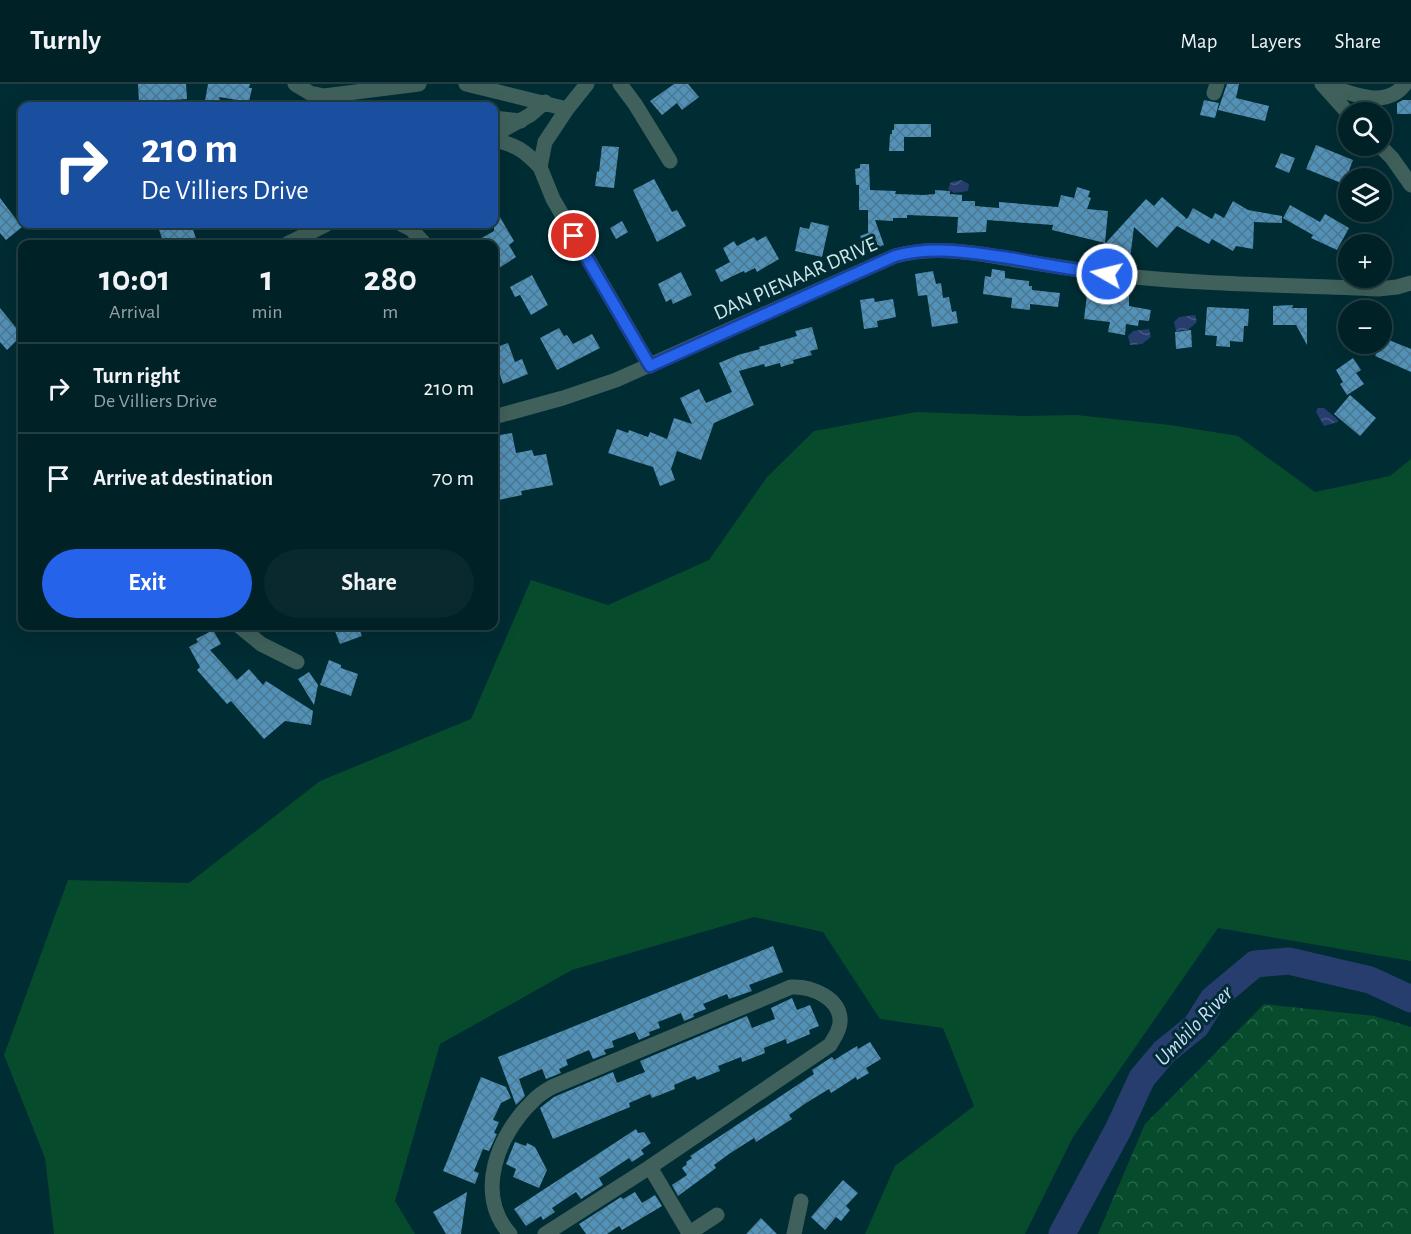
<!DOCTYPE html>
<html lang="en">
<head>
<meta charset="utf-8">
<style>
  :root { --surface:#002126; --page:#0a292e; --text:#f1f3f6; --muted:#95a3a7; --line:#223e43; --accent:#2563eb }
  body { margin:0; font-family:"Alegreya Sans",sans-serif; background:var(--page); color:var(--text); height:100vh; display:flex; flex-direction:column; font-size:22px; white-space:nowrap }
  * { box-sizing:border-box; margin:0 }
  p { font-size:20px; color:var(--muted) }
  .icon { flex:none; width:33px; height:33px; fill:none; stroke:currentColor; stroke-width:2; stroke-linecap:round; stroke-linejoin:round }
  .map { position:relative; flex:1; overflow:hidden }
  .panel { position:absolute; left:18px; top:156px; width:480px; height:390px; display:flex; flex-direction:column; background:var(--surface); border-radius:12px; box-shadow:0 6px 24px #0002,0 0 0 2px var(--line) }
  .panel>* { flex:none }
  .hud { position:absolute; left:18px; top:18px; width:480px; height:126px; border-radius:12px; box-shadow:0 6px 24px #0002,0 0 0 2px var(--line); background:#1a4fa0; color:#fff; overflow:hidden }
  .fabs { position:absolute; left:1338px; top:18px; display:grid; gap:12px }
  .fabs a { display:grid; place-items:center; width:54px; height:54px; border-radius:50%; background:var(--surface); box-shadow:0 6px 24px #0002,0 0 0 2px var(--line); font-size:30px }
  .pin { position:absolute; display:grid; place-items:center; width:51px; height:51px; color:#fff; margin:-26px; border:3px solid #fff; border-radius:50%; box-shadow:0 2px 6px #0007 }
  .me { position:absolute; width:66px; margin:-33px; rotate:278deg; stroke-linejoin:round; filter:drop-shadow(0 0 4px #0008) }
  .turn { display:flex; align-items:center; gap:21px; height:126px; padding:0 24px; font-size:27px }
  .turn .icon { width:78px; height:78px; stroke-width:2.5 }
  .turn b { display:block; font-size:42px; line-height:51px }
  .eta { display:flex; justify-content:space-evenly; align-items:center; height:102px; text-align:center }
  .eta b { font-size:36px; font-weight:600; line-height:42px }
  .action { display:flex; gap:12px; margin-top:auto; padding:12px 24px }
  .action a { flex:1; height:69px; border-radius:36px; background:var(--accent); color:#fff; font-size:24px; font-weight:600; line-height:69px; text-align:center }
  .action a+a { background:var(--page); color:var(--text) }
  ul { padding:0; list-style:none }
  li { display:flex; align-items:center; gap:18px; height:90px; padding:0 24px; border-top:2px solid var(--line) }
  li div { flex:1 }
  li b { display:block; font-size:22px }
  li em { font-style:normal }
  header { display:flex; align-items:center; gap:36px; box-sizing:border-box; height:84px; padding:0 30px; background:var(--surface); border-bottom:2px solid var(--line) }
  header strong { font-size:28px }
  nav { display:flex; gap:33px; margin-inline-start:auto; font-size:21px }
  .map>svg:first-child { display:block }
  .grass { fill:#064c2c }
  .forest { fill:url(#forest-crowns) }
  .water { fill:url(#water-waves) }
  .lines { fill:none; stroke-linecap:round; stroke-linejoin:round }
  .river { stroke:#273d6d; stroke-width:27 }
  .building { fill:url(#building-cross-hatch) }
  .minor { stroke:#40615b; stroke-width:15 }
  .route-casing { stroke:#184099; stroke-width:15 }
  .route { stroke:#2563eb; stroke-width:10 }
  .labels { text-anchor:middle; stroke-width:6; stroke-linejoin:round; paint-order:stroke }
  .street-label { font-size:21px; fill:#cfe6ea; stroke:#002c33 }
  .water-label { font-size:22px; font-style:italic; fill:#cbdbfa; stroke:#002c33 }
</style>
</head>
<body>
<header>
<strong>Turnly</strong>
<nav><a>Map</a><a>Layers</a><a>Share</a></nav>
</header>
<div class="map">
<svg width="1411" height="1150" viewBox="0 0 1411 1150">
  <defs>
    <pattern id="forest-crowns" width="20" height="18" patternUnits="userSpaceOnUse" patternTransform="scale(1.5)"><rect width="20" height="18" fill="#064c2c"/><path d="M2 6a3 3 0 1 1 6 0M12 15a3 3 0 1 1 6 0" fill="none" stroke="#29664b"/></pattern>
    <pattern id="water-waves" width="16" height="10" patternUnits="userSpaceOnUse" patternTransform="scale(1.5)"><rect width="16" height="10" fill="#273d6d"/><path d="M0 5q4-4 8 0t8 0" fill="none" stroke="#455982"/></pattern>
    <pattern id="building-cross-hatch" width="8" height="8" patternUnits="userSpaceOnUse" patternTransform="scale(1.5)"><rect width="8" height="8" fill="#5392b8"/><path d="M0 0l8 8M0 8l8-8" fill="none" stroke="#4c7790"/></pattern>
  </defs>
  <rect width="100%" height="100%" fill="#002c33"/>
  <path class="grass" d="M916,328L1022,332L1076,331L1170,341L1238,352L1315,408L1390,392L1411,375V877L1218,844L1073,1053L1025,1150H865L895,1082L974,1022L943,944L880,935L823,848L754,833L572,886L440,960L395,1117L415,1150H54L45,1074L4,971L68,796L189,799L320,697L471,635L531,496L608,521L709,476L767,393L814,347Z"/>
  <path class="forest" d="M1264,920L1374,932L1411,943V1150H1098L1145,1040Z"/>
  <path class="water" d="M961,96L969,100L968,107L954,109L948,105L951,98Z
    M1195,231L1197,238L1188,246L1176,247L1174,238L1179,233Z
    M1149,245L1151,253L1142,260L1130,261L1128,252L1133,247Z
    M1318,324H1324L1338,336V338L1324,342L1316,328Z"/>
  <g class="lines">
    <path class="river" d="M1062,1150L1118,1046L1142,994L1164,968L1196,942L1213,915L1255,880L1289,877L1370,896L1411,915"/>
  </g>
  <path class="building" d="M138,0H186L187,15L139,18Z
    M208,0H250L249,4H252L249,18L219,13L222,22H204Z
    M674,0H688L699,13L682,26L677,19L662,31L650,17Z
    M1227,0H1239L1236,14L1269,22L1265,37L1218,26Z
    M1204,16L1219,19L1215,34L1200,31Z
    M1403,16H1411V30H1397V19Z
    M894,40H931V53H904V67H889L890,50H892V46H894Z
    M1316,61L1353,76L1344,100L1306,85Z
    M602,62L619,63L614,104L595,102L597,87L599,88Z
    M1281,69L1295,74L1289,89L1275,83Z
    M860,80H869L870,106L896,107L895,110L924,111L935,110V106L950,107V110L962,111V117H975V122L999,124V118L1058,123L1061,111L1074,114L1077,103L1090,107L1088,113L1091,114L1087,125L1108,127L1105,159L1052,146L1053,141L987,136L986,148L957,149L958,133L907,131V134H893V137L875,136L884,161L866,168L860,152L868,149V126H859V101H856L855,85L860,84Z
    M654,95L672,128L677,126L686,142L657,158L633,106Z
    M1162,113L1187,135L1193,124L1212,135L1215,129L1224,134L1233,117L1248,126L1282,132V139L1254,138L1253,165L1236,162L1233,167L1212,155L1209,160L1177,142L1157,164L1134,143L1130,175L1112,172L1113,163L1103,162L1146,115L1154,122Z
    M0,114L22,143L6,156L0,149Z
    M1290,121L1320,138L1325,130L1349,144L1337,166L1311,154L1313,151L1283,134Z
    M494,123L514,157L509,161L516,173L499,184L494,175V160H471L494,147Z
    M622,137L628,148L616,155L610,144Z
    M811,138L829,142L822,173L795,167L800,143L809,145Z
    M157,140H191L198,160H164Z
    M766,152L779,175L757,188L755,184L745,189L744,187L737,190L721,198L715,186L730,178L723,164L734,157L737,162L754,153L757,157Z
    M992,185L1005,187V194L1029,197V202H1032V206L1060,209L1058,223L1030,220V226L1011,224L1012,214L983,210L985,192L991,193Z
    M933,187L936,200L941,199L943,214L949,213L952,228L956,227L958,239L932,243L927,211L918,212L915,190Z
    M681,188L692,211L673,220L671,215L666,218L658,200Z
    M532,191L548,221L531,231L520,211L515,213L510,203Z
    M1107,206L1129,209V222L1151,226L1149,237L1139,236L1138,242L1126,240L1125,251L1108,248L1110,238L1084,235L1087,211L1106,214Z
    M874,214L875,218L893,215L896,233L877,237L878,243L864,245L860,216Z
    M1293,221L1292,224H1307V261L1296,241H1273V222Z
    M1207,223L1249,225L1248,242H1244L1243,258L1230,257V263L1216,262L1217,252L1205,251Z
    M0,224L22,251L7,266L0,258Z
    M812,243L818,265L810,267L812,271L793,276L794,279L781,283L780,279L765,283L764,280L739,287L754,321L714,339L701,376L677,367L671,385L675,396L660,402L653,383L608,369L617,345L628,349L629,346L648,353L650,348L667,355L674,334L692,340L680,314L699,305L706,319L732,308L719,279L738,271L760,265L759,263L797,252L795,247Z
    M559,244L564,252L567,251L573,260L592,250L600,264L557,286L540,254Z
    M1191,246L1192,263L1176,265L1175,248Z
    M1384,254L1411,265V288L1375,272Z
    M508,259L515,278L522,275L528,290L503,300L494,273V264Z
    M1353,274L1361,286L1356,289L1364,300L1347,311L1340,300L1343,298L1336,286Z
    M1350,311L1376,334L1360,352L1334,330Z
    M512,349L516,369L532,366L534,372L546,370L553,401L521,407L522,411L494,417V352Z
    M333,542H358L362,552L340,560Z
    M213,546L221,560L210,566L237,596L249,585L263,601L266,597L313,627L311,641L285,637L264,655L231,617L227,620L197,586L200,583L189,563L198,558L196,555Z
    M329,576L341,581V584L358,590L351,612L320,601Z
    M309,588L318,601L314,621L298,595Z
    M773,862L783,888L749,901L752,907L729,915L727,910L703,920L706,925L693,930L694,933L684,937L681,929L658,938L660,944L649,948L650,951L639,956L635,948L612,957L614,963L604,966L606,970L593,975L589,966L566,976L568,981L559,985L561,989L546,995L542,985L519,995L525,1012L516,1021L498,973Z
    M792,914L797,926L810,921L819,942L809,946L810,950L787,960L786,955L764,964L765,969L742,978L741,973L718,982L720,987L697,996L695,992L674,1001L675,1005L652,1014L650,1010L629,1019L630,1023L553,1055L540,1024L554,1013L613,988L617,999L645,988L640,977L747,932L752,944L775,935L771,924Z
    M870,958L881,975L866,984L869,989L857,996L856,993L831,1009L829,1005L806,1019L789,1031L792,1035L756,1058L754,1054L729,1070L714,1081L716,1084L678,1112L672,1101L687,1091L682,1084L687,1080L686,1078L692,1074L690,1072L814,990L812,986L832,973L834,976L857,962L858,965Z
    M481,993L506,1003L511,1014L501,1019L493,1036L499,1038L494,1049L497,1050L489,1067L483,1065L474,1087L479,1089L475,1100L443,1087Z
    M636,1045L638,1049L644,1048L651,1059L641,1066L644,1070L632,1078L629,1074L599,1094L603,1101L581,1115L576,1108L552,1124L555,1128L543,1136L541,1132L526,1142L514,1125Z
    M515,1058L526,1062L527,1059L535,1063L547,1086L539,1104L513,1093L516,1085L506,1080Z
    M843,1096L858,1109L846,1122L850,1126L841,1137L836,1133L825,1146L811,1133Z
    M467,1108L461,1150H446L433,1128Z
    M635,1108L642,1119L655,1111L662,1122L622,1146L619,1142L607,1150H586L579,1140L621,1113L623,1115Z
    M761,1134L777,1150H746Z"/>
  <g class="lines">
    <path class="minor" d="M295,0L310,9L324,12L419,0
      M466,0L567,25
      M587,0L567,25L545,58L540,83L553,115L650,282
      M620,0L635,20L670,77
      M1322,0C1349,8 1385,27 1405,0
      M1322,0L1348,29
      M1214,9L1217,0
      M494,34L521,37
      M494,51L530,31L545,18
      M494,56C516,61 524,66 540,83
      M1380,62L1392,74L1411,101
      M401,140L411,145L425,160
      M287,160L327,140
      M494,333L563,314L616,296L895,172C936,161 976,169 1017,176C1053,182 1090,188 1126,192C1208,201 1295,201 1378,205L1397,203L1411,199
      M239,542L261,560L297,578
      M650,1083L689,1149
      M510,1150C474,1110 498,1050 533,1017C538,1011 545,1007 552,1003L791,903C811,902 842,914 840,939C839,948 834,954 830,961L650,1083L545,1150
      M688,1150L717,1131
      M794,1150L801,1117"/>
  </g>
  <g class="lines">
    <defs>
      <path id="route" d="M574,152L650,282L895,172C935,161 974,169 1015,175C1045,181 1076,186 1107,190"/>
    </defs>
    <use href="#route" class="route-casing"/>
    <use href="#route" class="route"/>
  </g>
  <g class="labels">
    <g class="street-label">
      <text transform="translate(795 194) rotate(-24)" y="7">DAN PIENAAR DRIVE</text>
    </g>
    <g class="water-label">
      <text transform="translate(1193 941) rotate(-46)" y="8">Umbilo River</text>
    </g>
  </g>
</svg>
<div class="fabs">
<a><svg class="icon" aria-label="search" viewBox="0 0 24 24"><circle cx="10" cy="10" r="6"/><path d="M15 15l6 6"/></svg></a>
<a><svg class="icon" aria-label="layers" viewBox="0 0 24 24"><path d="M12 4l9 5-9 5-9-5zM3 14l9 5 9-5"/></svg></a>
<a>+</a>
<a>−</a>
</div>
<div class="pin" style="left:574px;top:152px;background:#d93025"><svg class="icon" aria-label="arrive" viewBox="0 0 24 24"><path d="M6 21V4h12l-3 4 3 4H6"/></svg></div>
<svg class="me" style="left:1107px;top:190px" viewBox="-20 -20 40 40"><circle r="17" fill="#2563eb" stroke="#fff" stroke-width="3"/><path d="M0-11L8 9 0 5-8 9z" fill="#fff"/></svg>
<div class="hud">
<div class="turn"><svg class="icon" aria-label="right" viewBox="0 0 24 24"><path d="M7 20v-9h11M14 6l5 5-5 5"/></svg><div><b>210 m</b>De Villiers Drive</div></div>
</div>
<section class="panel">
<div class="eta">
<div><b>10:01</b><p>Arrival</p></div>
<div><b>1</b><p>min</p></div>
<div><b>280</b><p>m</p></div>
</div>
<ul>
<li><svg class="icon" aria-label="right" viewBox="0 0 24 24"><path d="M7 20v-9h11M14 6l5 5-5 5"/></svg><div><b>Turn right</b><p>De Villiers Drive</p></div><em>210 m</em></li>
<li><svg class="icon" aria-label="arrive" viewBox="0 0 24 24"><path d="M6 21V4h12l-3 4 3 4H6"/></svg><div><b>Arrive at destination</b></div><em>70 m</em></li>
</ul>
<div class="action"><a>Exit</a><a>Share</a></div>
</section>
</div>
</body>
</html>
